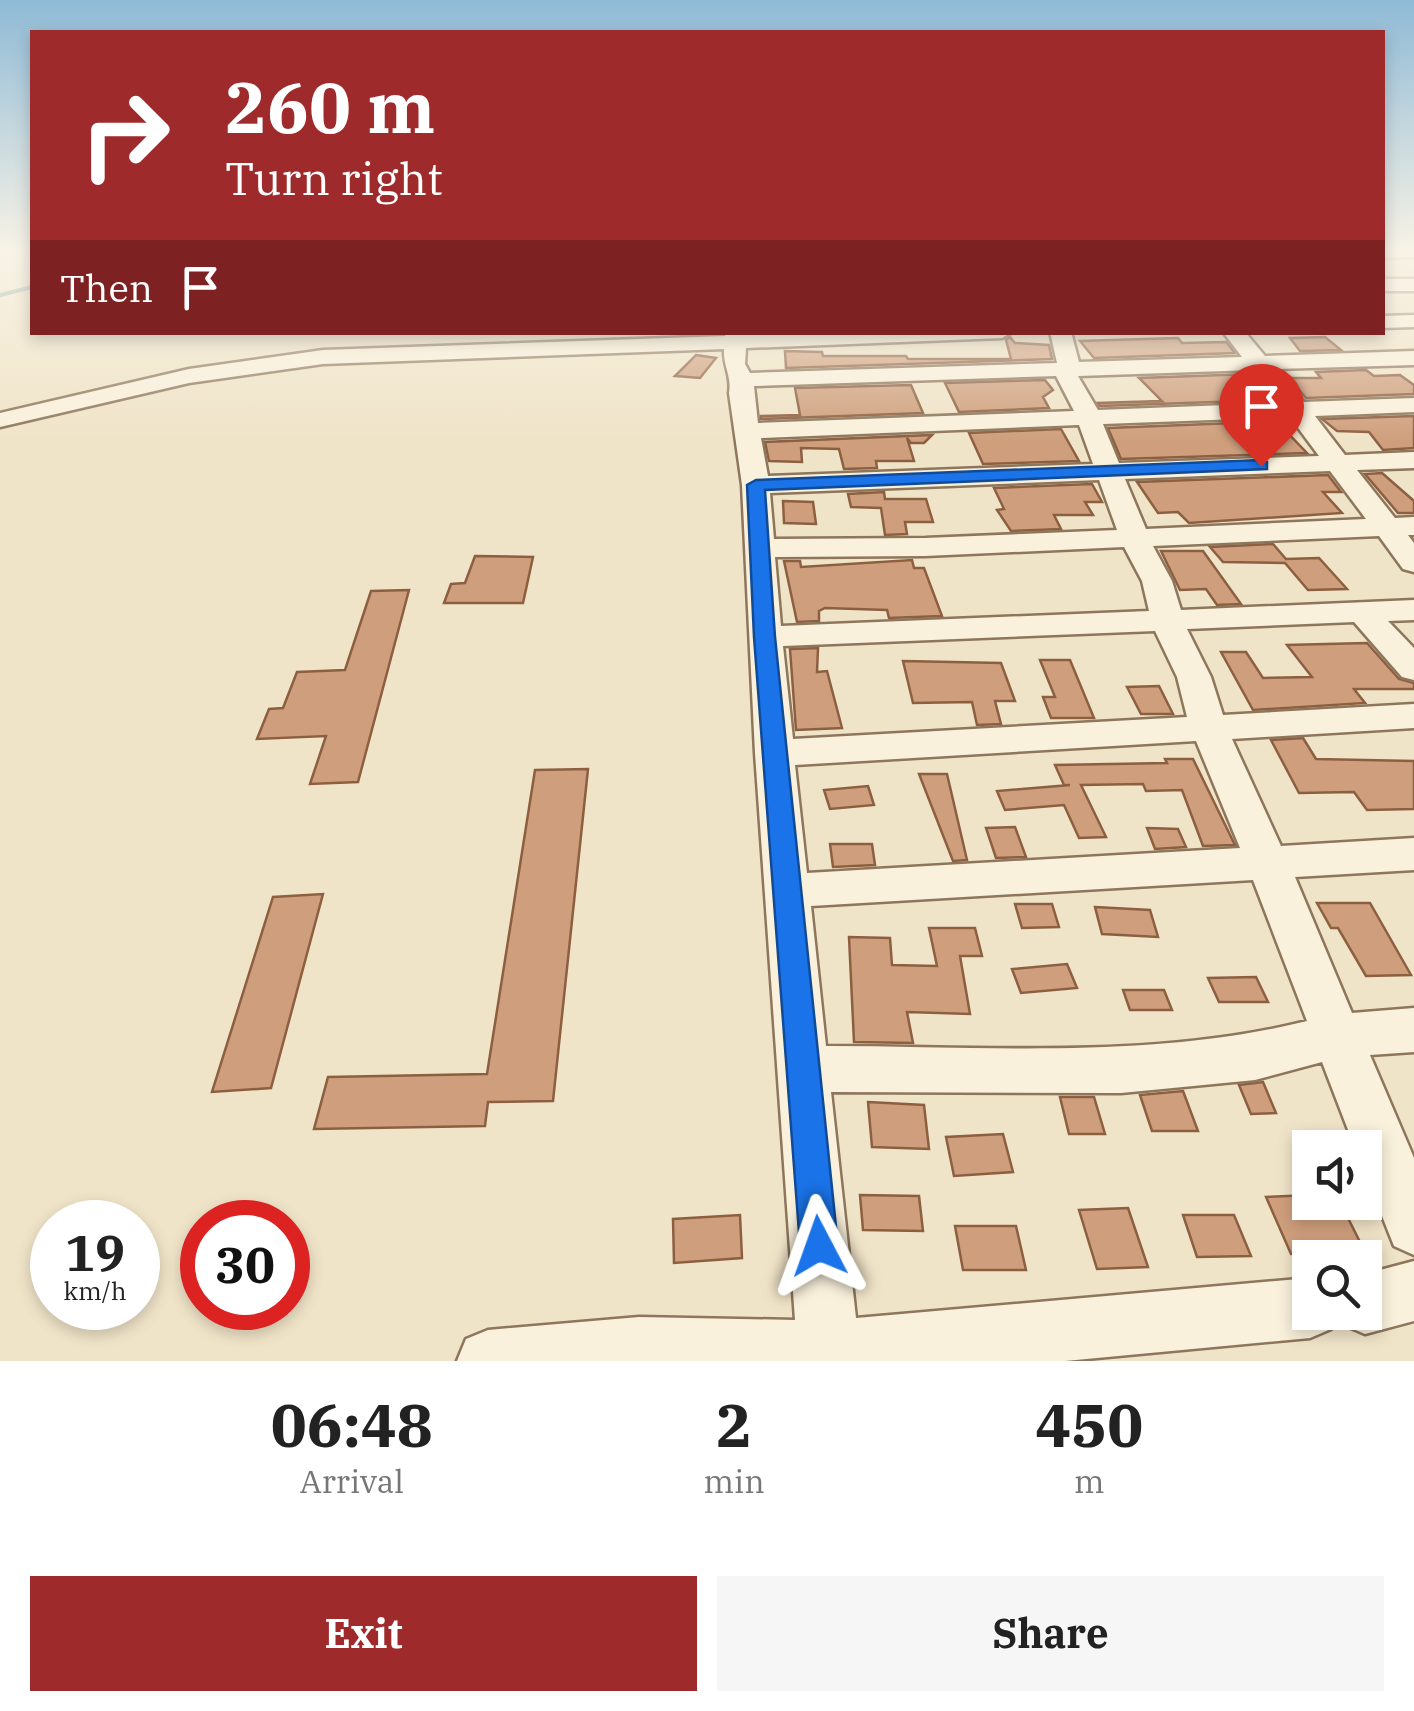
<!DOCTYPE html>
<html lang="en">
<head>
<meta charset="utf-8">
<style>
  :root { --surface:#fff; --page:#f6f6f6; --text:#222; --muted:#767676; --accent:#9e2a2b }
  body { margin:0; font-family:"IBM Plex Serif",serif; background:var(--page); color:var(--text); height:100vh; display:flex; flex-direction:column; font-size:38px; white-space:nowrap }
  * { box-sizing:border-box; margin:0 }
  p { font-size:32px; color:var(--muted) }
  .icon { flex:none; width:55px; height:55px; fill:none; stroke:currentColor; stroke-width:2; stroke-linecap:round; stroke-linejoin:round }
  .map { position:relative; height:1361px; overflow:hidden }
  .panel { display:flex; flex-direction:column; background:var(--surface); flex:1 }
  .panel>* { flex:none }
  .top-card { position:absolute; left:30px; top:30px; width:1355px; height:305px; border-radius:0px; box-shadow:0 5px 15px #0003; background:#9e2a2b; color:#fff; overflow:hidden }
  .tools { position:absolute; left:1292px; top:1130px; display:grid; gap:20px }
  .tools a { display:grid; place-items:center; width:90px; height:90px; border-radius:0px; background:var(--surface); box-shadow:0 5px 15px #0003; font-size:50px }
  .speed { position:absolute; left:30px; top:1200px; display:flex; gap:20px; font-size:50px; font-weight:700; text-align:center }
  .speed>* { display:grid; place-content:center; width:130px; height:130px; border-radius:50%; background:var(--surface); box-shadow:0 5px 15px #0003; line-height:1 }
  .speed small { font-size:25px; font-weight:400 }
  .speed .limit { border:15px solid #d22; background:#fff; color:#111 }
  .pin { position:absolute; display:grid; place-items:center; width:85px; height:85px; color:#fff; margin:-102px -42px; border-radius:50% 50% 50% 0; rotate:-45deg; box-shadow:0 0 10px #0007 }
  .pin .icon { rotate:45deg }
  .me { position:absolute; width:110px; margin:-55px; rotate:356deg; stroke-linejoin:round; filter:drop-shadow(0 0 8px #0008) }
  .turn { display:flex; align-items:center; gap:35px; height:210px; padding:0 30px; font-size:45px }
  .turn .icon { width:130px; height:130px; stroke-width:2.5 }
  .turn b { display:block; font-size:70px; line-height:85px }
  .then { display:flex; align-items:center; height:95px; padding:0 30px; background:#0003; gap:20px; font-size:38px }
  .eta { display:flex; justify-content:space-evenly; align-items:center; height:170px; text-align:center }
  .eta b { font-size:60px; font-weight:700; line-height:70px }
  .action { display:flex; gap:20px; margin-top:auto; padding:20px 30px }
  .action a { flex:1; height:115px; border-radius:0px; background:var(--accent); color:#fff; font-size:40px; font-weight:700; line-height:115px; text-align:center }
  .action a+a { background:var(--page); color:var(--text) }
  .map>svg:first-child { display:block }
  .lines { fill:none; stroke-linecap:round; stroke-linejoin:round }
  .stream { stroke:#6f938a; stroke-width:4 }
  .building { fill:#cf9f7d; stroke:#8d5f41; stroke-width:2.5 }
  .minor-casing { stroke:#8d765c; stroke-width:5 }
  .minor { fill:#faf1dc; fill-rule:evenodd }
  .route { fill:#1a73e8; stroke:#114b97; stroke-width:2.5 }
</style>
</head>
<body>
<div class="map">
<svg width="1414" height="1361" viewBox="0 0 1414 1361">
  <rect width="100%" height="100%" fill="#f0e4c8"/>
  <g class="lines">
    <path class="stream" d="M0,295L32,287"/>
  </g>
  <path class="building" d="M1010,337L1015,343L1049,345L1052,359L786,368L785,351L822,352L823,356H906L908,359H1011L1006,340Z
    M1325,337L1341,350L1300,351L1290,338Z
    M1178,338L1182,343L1226,342L1235,353L1094,358L1080,341Z
    M696,355L716,358L700,378L675,376Z
    M1366,370L1374,376L1400,375L1414,385V394L1306,398L1289,378H1321L1316,372Z
    M1251,374L1272,400L1100,406L1098,403L1162,401L1139,378Z
    M1045,380L1053,390L1043,397L1049,408L959,412L945,383Z
    M911,385L923,413L761,419V416L800,415L795,388Z
    M1414,416V448L1383,450L1369,432L1337,431L1322,419Z
    M1288,421L1294,428H1283L1307,453L1121,459L1108,428Z
    M1061,429L1079,461L983,464L969,433Z
    M932,435L924,443H911L907,438L914,461H876L877,468L844,469L839,449L801,448L802,462L769,461L765,442Z
    M1382,473L1414,501V513H1398L1365,474Z
    M1328,475L1341,492H1323L1342,513L1189,523L1178,512L1158,513L1137,482Z
    M1092,484L1102,502H1085L1093,515H1054L1061,529L1011,531L997,510L1004,509L994,488Z
    M884,492L885,499H926L933,522H905L907,534L885,535L881,508L851,507L848,494Z
    M783,501L813,502L816,524L784,523Z
    M1273,544L1286,559L1319,558L1347,589L1308,590L1285,563L1223,562L1210,547Z
    M1161,551H1203L1241,604L1217,605L1206,589L1180,590Z
    M475,556L533,557L523,603H444L451,584L465,583Z
    M912,560L914,568H924L942,616L889,618L887,610L825,608L819,611V621L797,622L784,561H800L801,567Z
    M409,590L358,782L310,784L326,736L257,739L269,709L283,708L297,672L345,670L371,591Z
    M1367,643L1399,679L1414,683V689H1354L1365,703L1253,710L1221,652H1246L1263,678L1312,677L1287,645Z
    M818,648L817,672L827,671L842,728L796,730L790,649Z
    M1040,660H1070L1094,718H1051L1043,697H1055Z
    M903,661L1001,663L1015,701H995L1001,724L977,725L972,702L913,703Z
    M1159,686L1173,714H1141L1127,687Z
    M1303,738L1316,759L1414,761V809L1367,810L1354,792L1299,793L1271,740Z
    M1165,759H1193L1235,845L1203,846L1182,790L1146,791L1143,784L1081,785L1106,837L1079,838L1064,805L1005,810L997,791L1070,785H1064L1055,765L1167,763Z
    M588,769L553,1101L488,1102L485,1126L314,1129L328,1077L487,1074L535,770Z
    M919,774H947L967,860L953,861Z
    M868,786L874,805L830,809L824,790Z
    M1015,827L1026,857L996,858L986,828Z
    M1147,828L1178,829L1186,847L1155,849Z
    M830,844H872L875,865L833,867Z
    M323,894L271,1088L212,1092L273,897Z
    M1317,903H1370L1411,975L1366,976L1338,928H1331Z
    M1015,904H1052L1059,927L1022,928Z
    M1095,907L1150,910L1158,937L1102,934Z
    M929,928H975L982,956H960L970,1014L907,1012L913,1043L854,1042L849,937L890,938L892,965L937,966Z
    M1067,964L1077,988L1021,993L1012,969Z
    M1256,977L1268,1002H1219L1208,978Z
    M1123,990H1164L1172,1010H1130Z
    M1263,1082L1276,1113L1251,1114L1239,1085Z
    M1183,1091L1198,1131H1152L1140,1095Z
    M1060,1097H1094L1105,1134H1069Z
    M868,1102L924,1105L929,1149L872,1147Z
    M1003,1134L1013,1172L954,1176L946,1137Z
    M860,1195L919,1196L923,1231L863,1230Z
    M1310,1195V1202H1340L1364,1250L1291,1254L1266,1197Z
    M1128,1208L1148,1267L1097,1269L1079,1210Z
    M740,1215L742,1258L674,1263L673,1219Z
    M1183,1215H1234L1251,1256L1197,1257Z
    M955,1226H1016L1026,1270H963Z"/>
  <g class="lines">
    <defs>
      <path id="minor" d="M1382,250H1414V257L1382,258Z
        M1382,279H1414V291H1382Z
        M1414,315V327L1382,328V316Z
        M726,332H1012L1002,338L746,348L745,364L750,373L1057,363L1050,332H1071L1079,362L1242,357L1223,332H1245L1265,356L1414,351V365L1276,369L1304,402L1414,398V412L1315,416L1345,455L1414,452V468L1357,470L1395,518L1414,517V535H1408L1414,543V572L1403,569L1379,536L1153,546L1172,581L1181,610L1414,600V620L1388,621L1414,648V680L1402,677L1354,622L1187,629L1211,677L1223,715L1414,704V728L1232,739L1281,846L1414,838V870L1295,877L1352,1013L1414,1008V1052L1370,1055L1414,1158V1255L1394,1246L1365,1173V1148H1355L1322,1062L1255,1080L1121,1093L831,1092L856,1318L1310,1278V1312H1338L1331,1329L1310,1338L1065,1361H457L466,1339L488,1330L639,1317L795,1320L755,753L742,485L729,393C732,376 723,366 724,349L323,364L189,383L0,427V413L189,369L323,350L725,336ZM1253,370L1279,403L1098,410L1078,376ZM1056,376L1074,411L758,423L754,386ZM1290,417L1319,456L1119,463L1103,424ZM1079,425L1093,464L768,476L761,438ZM1330,471L1366,519L1146,529L1125,479ZM1099,480L1117,530L925,538L774,539L770,493ZM1124,547L1142,581L1149,611L781,626L775,557L925,556ZM1155,631L1177,677L1187,717L793,739L783,646ZM1196,741L1240,848L807,873L795,765ZM1253,880L1307,1021C1151,1060 985,1046 826,1046L811,906Z
        M1414,1261V1321L1365,1334L1344,1325L1338,1312H1365V1274Z"/>
    </defs>
    <use href="#minor" class="minor-casing"/>
    <use href="#minor" class="minor"/>
  </g>
  <linearGradient id="sky" x2="0" y2="1"><stop stop-color="#8fbad6"/><stop offset="0.57" stop-color="#f8f3e6"/><stop offset="1" stop-color="#f8f3e6" stop-opacity="0"/></linearGradient>
  <rect width="1414" height="441" fill="url(#sky)"/>
  <path class="route" d="M1261,460L1267,462V469L765,490L775,637L838,1246L833,1259L819,1265L806,1259L800,1246L754,637L747,485L756,480Z"/>
</svg>
<div class="tools">
<a><svg class="icon" aria-label="sound" viewBox="0 0 24 24"><path d="M4 9h4l5-4v14l-5-4H4zM17 9q2 3 0 6"/></svg></a>
<a><svg class="icon" aria-label="search" viewBox="0 0 24 24"><circle cx="10" cy="10" r="6"/><path d="M15 15l6 6"/></svg></a>
</div>
<div class="speed"><div>19<small>km/h</small></div><div class="limit">30</div></div>
<div class="pin" style="left:1261px;top:466px;background:#d93025"><svg class="icon" aria-label="arrive" viewBox="0 0 24 24"><path d="M6 21V4h12l-3 4 3 4H6"/></svg></div>
<svg class="me" style="left:819px;top:1246px" viewBox="-20 -20 40 40"><path d="M0-17L14 15 0 8-14 15z" fill="#1a73e8" stroke="#fff" stroke-width="4"/></svg>
<div class="top-card">
<div class="turn"><svg class="icon" aria-label="right" viewBox="0 0 24 24"><path d="M7 20v-9h11M14 6l5 5-5 5"/></svg><div><b>260 m</b>Turn right</div></div>
<div class="then">Then<svg class="icon" aria-label="arrive" viewBox="0 0 24 24"><path d="M6 21V4h12l-3 4 3 4H6"/></svg></div>
</div>
</div>
<section class="panel">
<div class="eta">
<div><b>06:48</b><p>Arrival</p></div>
<div><b>2</b><p>min</p></div>
<div><b>450</b><p>m</p></div>
</div>
<div class="action"><a>Exit</a><a>Share</a></div>
</section>
</body>
</html>
